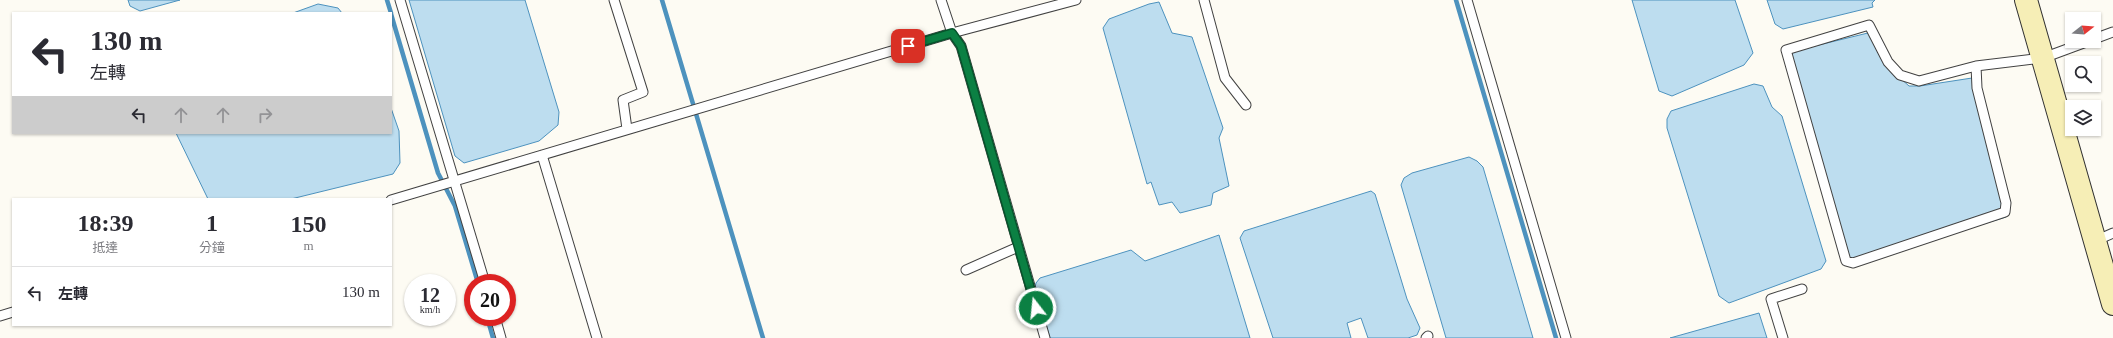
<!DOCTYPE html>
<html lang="zh-TW">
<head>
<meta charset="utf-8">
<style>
  :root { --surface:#fff; --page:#f7f7f7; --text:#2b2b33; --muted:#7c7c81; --line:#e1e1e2 }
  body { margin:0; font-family:"Times New Roman","Noto Sans TC",serif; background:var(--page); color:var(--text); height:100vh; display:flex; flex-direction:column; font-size:15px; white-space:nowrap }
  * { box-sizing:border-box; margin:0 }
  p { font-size:13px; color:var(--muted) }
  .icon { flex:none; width:22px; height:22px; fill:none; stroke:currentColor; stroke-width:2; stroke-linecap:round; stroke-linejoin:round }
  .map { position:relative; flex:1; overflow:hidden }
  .side { position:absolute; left:12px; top:198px; width:380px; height:128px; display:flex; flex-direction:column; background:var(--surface); border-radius:0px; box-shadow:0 1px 3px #0004 }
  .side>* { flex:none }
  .guide { position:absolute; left:12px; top:12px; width:380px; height:122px; border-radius:0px; box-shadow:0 1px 3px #0004; background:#fff; color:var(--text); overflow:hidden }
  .needle { width:26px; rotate:73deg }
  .buttons { position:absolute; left:2065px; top:12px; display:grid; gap:8px }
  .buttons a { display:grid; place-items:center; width:36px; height:36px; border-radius:0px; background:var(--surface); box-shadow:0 1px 3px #0004; font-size:20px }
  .speed { position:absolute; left:404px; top:274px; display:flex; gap:8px; font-size:20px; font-weight:700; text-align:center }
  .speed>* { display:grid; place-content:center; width:52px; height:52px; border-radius:50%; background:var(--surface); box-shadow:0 1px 3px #0004; line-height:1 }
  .speed small { font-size:10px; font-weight:400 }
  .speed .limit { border:6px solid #d22; background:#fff; color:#111 }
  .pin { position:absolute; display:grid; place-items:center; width:34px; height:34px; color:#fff; margin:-17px; border-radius:8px; box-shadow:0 2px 6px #0006 }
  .me { position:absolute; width:44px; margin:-22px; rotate:344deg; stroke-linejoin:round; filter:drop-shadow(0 0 3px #0008) }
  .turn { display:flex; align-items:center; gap:14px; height:84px; padding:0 12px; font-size:18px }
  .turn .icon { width:52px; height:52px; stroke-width:2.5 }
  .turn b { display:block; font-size:28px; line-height:34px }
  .lanes { display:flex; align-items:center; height:38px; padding:0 12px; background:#0003; justify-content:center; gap:20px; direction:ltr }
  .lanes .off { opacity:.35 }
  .eta { display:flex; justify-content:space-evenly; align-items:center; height:68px; text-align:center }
  .eta b { font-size:24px; font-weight:800; line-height:28px }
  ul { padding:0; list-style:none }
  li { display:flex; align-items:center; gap:12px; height:52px; padding:0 12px; border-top:1px solid var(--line) }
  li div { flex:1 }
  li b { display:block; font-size:15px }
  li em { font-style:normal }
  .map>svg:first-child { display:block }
  .water { fill:#bdddef; stroke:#4d92be }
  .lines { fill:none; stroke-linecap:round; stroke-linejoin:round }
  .stream { stroke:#4d92be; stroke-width:4.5 }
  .lane-casing { stroke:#424242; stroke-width:11 }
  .secondary-casing { stroke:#313131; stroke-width:24 }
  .lane { stroke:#fff; stroke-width:9 }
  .secondary { stroke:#f6eeb6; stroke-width:22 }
  .route-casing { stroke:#07532c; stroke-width:10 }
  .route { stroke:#0b8043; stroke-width:7 }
</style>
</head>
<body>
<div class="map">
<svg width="2113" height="338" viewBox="0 0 2113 338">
  <rect width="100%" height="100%" fill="#fdfbf3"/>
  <path class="water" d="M128,0H180L140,11L130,6Z
    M409,0H525L559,112L558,125L539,141L464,163L455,156Z
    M1632,0H1735L1753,53L1744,65L1672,96L1659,91Z
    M1767,0H1875L1872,3L1873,7L1783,29L1775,24Z
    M1159,2L1172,33L1192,37L1223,128L1219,138L1229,186L1213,193L1211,205L1180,213L1172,202L1159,205L1151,182L1147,184L1103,28L1109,19L1149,4Z
    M318,4L338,8L342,13H293Z
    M1872,32L1889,68L1909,86H1920L1972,78L1976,83L2006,217L1853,264L1847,263L1790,56L1794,51Z
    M1754,84L1763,86L1772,107L1782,116L1826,261L1821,269L1729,303L1719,296L1667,128V119L1671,111Z
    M391,108L399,131L400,163L393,174L291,199H208L176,133H391Z
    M1469,157L1477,161L1483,167L1533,338H1446L1401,185L1404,178L1412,173Z
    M1371,191L1375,194L1407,299L1420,328L1417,335L1408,338H1368L1361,318L1347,323L1351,338H1273L1240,238L1244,231Z
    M1219,235L1250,338H1050L1035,288L1036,283L1040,278L1131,250L1145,261Z
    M1759,313L1767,338H1670Z"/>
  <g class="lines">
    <path class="stream" d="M387,0L391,13
      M662,0L763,338
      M1456,0L1556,338
      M391,14L438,173L455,206L478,283
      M487,317L493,338"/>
    <defs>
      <path id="lane" d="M400,0L485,283
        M614,0L643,92L623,100L627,129
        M941,0L952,33L961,46L1045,338
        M1204,0L1225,78L1246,105
        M1467,0L1566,338
        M2094,39L2113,32
        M1976,66L1977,88L2006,203L2005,212L1853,263L1846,261L1786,50L1869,25L1888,62L1900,75L1919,81L1976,66L2043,58L2089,41
        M542,155L597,338
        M391,200L952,33L1076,0
        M2095,241L2113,233
        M966,270L1018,247
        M0,316L13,312
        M495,317L501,338
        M1426,338L1428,336
        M1783,338L1771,299L1802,289"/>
      <path id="secondary" d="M2026,0L2113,304"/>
    </defs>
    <use href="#lane" class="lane-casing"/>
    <use href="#secondary" class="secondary-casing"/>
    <use href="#lane" class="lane"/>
    <use href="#secondary" class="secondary"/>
  </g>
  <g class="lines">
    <defs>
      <path id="route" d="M908,46L952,33L961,46L1036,308"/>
    </defs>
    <use href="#route" class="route-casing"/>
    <use href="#route" class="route"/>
  </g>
</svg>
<div class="buttons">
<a><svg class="needle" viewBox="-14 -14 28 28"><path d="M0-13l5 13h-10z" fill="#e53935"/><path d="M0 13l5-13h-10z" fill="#7c7c81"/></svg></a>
<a><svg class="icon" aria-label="search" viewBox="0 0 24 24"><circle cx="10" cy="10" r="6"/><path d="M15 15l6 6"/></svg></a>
<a><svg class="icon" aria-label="layers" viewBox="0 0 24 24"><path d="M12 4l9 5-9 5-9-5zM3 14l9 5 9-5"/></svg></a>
</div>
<div class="speed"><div>12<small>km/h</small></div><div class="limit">20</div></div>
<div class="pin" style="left:908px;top:46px;background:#d93025"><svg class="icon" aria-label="arrive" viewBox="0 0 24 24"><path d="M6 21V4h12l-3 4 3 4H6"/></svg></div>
<svg class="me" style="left:1036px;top:308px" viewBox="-20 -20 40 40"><circle r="17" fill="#0b8043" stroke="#fff" stroke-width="3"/><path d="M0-11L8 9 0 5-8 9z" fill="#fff"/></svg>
<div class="guide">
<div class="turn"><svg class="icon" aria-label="left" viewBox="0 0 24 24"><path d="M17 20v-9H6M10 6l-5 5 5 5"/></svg><div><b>130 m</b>左轉</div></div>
<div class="lanes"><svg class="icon" aria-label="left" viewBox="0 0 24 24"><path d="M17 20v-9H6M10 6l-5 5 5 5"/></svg><svg class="icon off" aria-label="ahead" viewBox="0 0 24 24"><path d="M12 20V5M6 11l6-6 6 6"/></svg><svg class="icon off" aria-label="ahead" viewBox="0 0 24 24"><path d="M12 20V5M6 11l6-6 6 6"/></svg><svg class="icon off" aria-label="right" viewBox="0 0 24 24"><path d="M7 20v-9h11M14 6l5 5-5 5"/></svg></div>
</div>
<section class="side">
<div class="eta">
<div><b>18:39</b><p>抵達</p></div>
<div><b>1</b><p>分鐘</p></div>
<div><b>150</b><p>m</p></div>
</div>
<ul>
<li><svg class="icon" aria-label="left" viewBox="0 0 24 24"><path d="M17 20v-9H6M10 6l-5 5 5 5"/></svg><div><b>左轉</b></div><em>130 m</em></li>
</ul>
</section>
</div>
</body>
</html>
